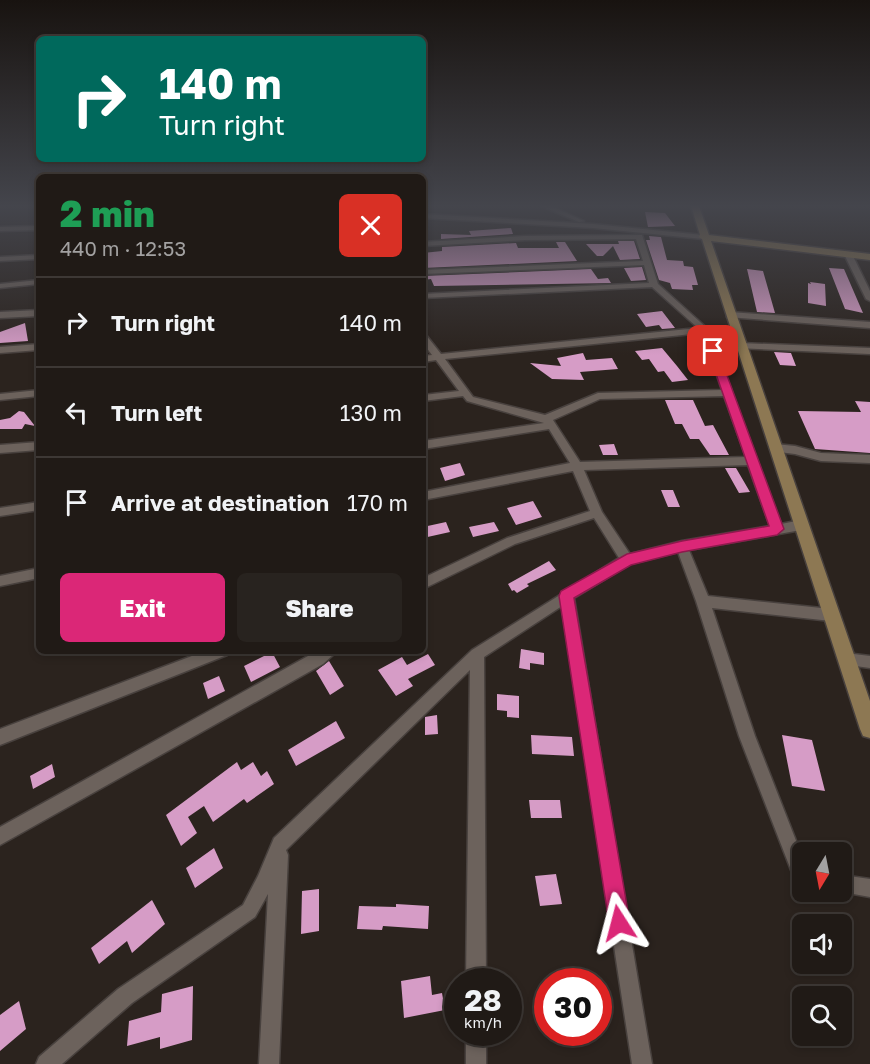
<!DOCTYPE html>
<html lang="en">
<head>
<meta charset="utf-8">
<style>
  :root { --surface:#201a16; --page:#28231f; --text:#f1f3f6; --muted:#a2a1a1; --line:#3d3835; --accent:#db2777 }
  body { margin:0; font-family:"Golos Text",sans-serif; background:var(--page); color:var(--text); height:100vh; display:flex; flex-direction:column; font-size:22px; white-space:nowrap }
  * { box-sizing:border-box; margin:0 }
  p { font-size:20px; color:var(--muted) }
  .icon { flex:none; width:33px; height:33px; fill:none; stroke:currentColor; stroke-width:2; stroke-linecap:round; stroke-linejoin:round }
  .map { position:relative; flex:1; overflow:hidden }
  .drawer { position:absolute; left:36px; top:174px; width:390px; height:480px; display:flex; flex-direction:column; background:var(--surface); border-radius:9px; box-shadow:0 3px 9px #0003,0 0 0 2px var(--line) }
  .drawer>* { flex:none }
  .top-card { position:absolute; left:36px; top:36px; width:390px; height:126px; border-radius:9px; box-shadow:0 3px 9px #0003,0 0 0 2px var(--line); background:#00695c; color:#fff; overflow:hidden }
  .needle { width:39px; rotate:190deg }
  .controls { position:absolute; left:792px; top:842px; display:grid; gap:12px }
  .controls a { display:grid; place-items:center; width:60px; height:60px; border-radius:9px; background:var(--surface); box-shadow:0 3px 9px #0003,0 0 0 2px var(--line); font-size:30px }
  .speed { position:absolute; left:444px; top:968px; display:flex; gap:12px; font-size:30px; font-weight:700; text-align:center }
  .speed>* { display:grid; place-content:center; width:78px; height:78px; border-radius:50%; background:var(--surface); box-shadow:0 3px 9px #0003,0 0 0 2px var(--line); line-height:1 }
  .speed small { font-size:15px; font-weight:400 }
  .speed .limit { border:9px solid #d22; background:#fff; color:#111 }
  .pin { position:absolute; display:grid; place-items:center; width:51px; height:51px; color:#fff; margin:-26px; border-radius:12px; box-shadow:0 3px 9px #0006 }
  .me { position:absolute; width:66px; margin:-33px; rotate:351deg; stroke-linejoin:round; filter:drop-shadow(0 0 4px #0008) }
  .turn { display:flex; align-items:center; gap:21px; height:126px; padding:0 24px; font-size:27px }
  .turn .icon { width:78px; height:78px; stroke-width:2.5 }
  .turn b { display:block; font-size:42px; line-height:51px }
  .round { display:grid; place-items:center; flex:none; width:63px; height:63px; border-radius:9px; background:var(--page) }
  .headline { display:flex; align-items:center; justify-content:space-between; height:102px; padding:0 24px }
  h1 { font-size:36px; font-weight:800; line-height:45px; color:#1e9e55 }
  .button { display:flex; gap:12px; margin-top:auto; padding:12px 24px }
  .button a { flex:1; height:69px; border-radius:9px; background:var(--accent); color:#fff; font-size:24px; font-weight:800; line-height:69px; text-align:center }
  .button a+a { background:var(--page); color:var(--text) }
  ul { padding:0; list-style:none }
  li { display:flex; align-items:center; gap:18px; height:90px; padding:0 24px; border-top:2px solid var(--line) }
  li div { flex:1 }
  li b { display:block; font-size:22px }
  li em { font-style:normal }
  .map>svg:first-child { display:block }
  .building { fill:#d69cc6 }
  .lines { fill:none; stroke-linecap:round; stroke-linejoin:round }
  .street-casing { stroke:#48413e; stroke-width:3 }
  .secondary-casing { stroke:#48413e; stroke-width:3 }
  .street { fill:#6c625c; fill-rule:evenodd }
  .secondary { fill:#8d7853; fill-rule:evenodd }
  .route { fill:#db2777; stroke:#8e194d; stroke-width:1.5 }
</style>
</head>
<body>
<div class="map">
<svg width="870" height="1064" viewBox="0 0 870 1064">
  <rect width="100%" height="100%" fill="#2b231e"/>
  <path class="building" d="M645,212L665,213L675,226L648,227Z
    M511,228L513,234L441,239V234L471,235L469,231Z
    M649,236L661,237L667,260L683,261L684,266L693,267L698,285H692L693,290L672,289L670,283L659,280L646,240H650Z
    M618,241H634L640,259L620,260L613,246L603,256H597L586,244H619Z
    M556,242H565L577,261L423,268V253L442,251V247L516,243L518,248H559Z
    M642,267L646,280L631,281L624,268Z
    M829,268L844,269L863,313L845,309Z
    M591,269L598,279L608,278L611,283L434,286L431,279L423,280V276Z
    M747,269L763,271L775,313L757,312Z
    M810,282L825,284L826,306L808,303V283L811,284Z
    M662,311L675,328L662,329L659,325L646,327L637,314Z
    M25,323L28,341L0,343V332Z
    M662,348L677,366L688,380L672,382L664,371L658,372L649,359L642,360L635,351Z
    M774,352L791,353L796,366L780,365Z
    M583,353L586,360L612,358L618,369L580,372L584,380L552,379L530,363L561,366L557,358Z
    M665,400H693L705,426L713,425L729,455H710L699,439H690L682,424H675Z
    M855,401L870,402V453L815,449L798,411L861,412Z
    M19,411L24,412L35,426L25,424L22,429H0V420L10,418Z
    M614,444L618,455H603L599,445Z
    M460,463L465,475L445,481L440,468Z
    M725,468H736L750,492L739,493Z
    M661,490H673L680,507H668Z
    M533,501L542,517L516,525L507,508Z
    M446,522L450,532L423,538V527Z
    M494,522L499,531L473,537L469,527Z
    M549,561L556,570L527,584L529,586L517,593L514,590L512,591L508,584Z
    M521,649L544,653V665L530,663V670L519,668Z
    M272,652L280,667L251,682L244,666Z
    M428,654L435,665L408,679L413,686L396,696L378,670L402,657L407,665Z
    M329,661L344,686L330,695L316,671Z
    M219,676L225,691L208,699L203,683Z
    M497,694L519,696V718L507,717V711L497,710Z
    M437,715L438,734L425,735V717Z
    M336,721L345,738L296,766L288,750Z
    M531,735L572,737L574,756L532,754Z
    M782,735L812,740L825,791L792,786Z
    M237,762L241,770L253,762L261,776L267,771L274,784L247,803L244,799L213,822L204,806L188,817L197,833L181,846L166,815Z
    M52,764L55,777L33,789L30,776Z
    M529,800H560L562,818H531Z
    M214,848L223,868L195,888L186,868Z
    M556,874L562,904L540,906L535,876Z
    M319,889V931L301,934L302,891Z
    M152,900L165,924L132,953L127,941L99,964L91,948Z
    M396,904L429,906L428,929L383,926L382,930L357,929L359,906L396,907Z
    M430,976L432,995L442,993L445,1010L404,1018L401,981Z
    M193,986L192,1040L160,1049V1037L127,1046L129,1021L161,1012L162,994Z
    M19,1001L26,1029L0,1051V1015Z"/>
  <g class="lines">
    <defs>
      <path id="street" d="M541,206H551L584,221L579,222Z
        M423,214L593,224L703,235L707,237L703,239L593,228L423,218Z
        M39,226V230L0,231V227Z
        M642,235L658,284L709,330L781,524L801,520L805,522L807,525L805,528L801,530L689,550L708,596L831,609L836,611L838,615L836,619L831,621L712,608L755,736L802,856V886L796,883L739,736L696,601L678,552L630,564L574,598L652,1064H632L562,606L484,657L486,981H466L470,670L286,850L288,855L279,1064H259L268,894L255,917L132,1003L62,1064H36L39,1057L118,989L243,905L258,876L274,838L472,650L619,558L594,518L515,544L423,589V578L507,538L590,511L573,471L423,500V492L570,463L549,429L423,449V441L544,423L467,401L463,396L423,401V395L459,391L436,360L423,362V356L432,355L423,343V334L426,335L441,354L698,328L652,287L423,298V294L649,283L644,265L423,274V270L643,261L636,239L525,240L423,246V242L525,236ZM702,333L722,390L598,393L545,415L473,397L445,359ZM724,396L746,457L580,462L553,420L600,399ZM748,465L770,526L682,541L630,554L602,512L584,470Z
        M845,252L852,254L870,291V301L866,299L844,254Z
        M39,255V259L0,261V257Z
        M39,280V284L0,288V284Z
        M39,310V316L0,318V312Z
        M730,312L870,322V328L727,317V313Z
        M740,343L870,348V354L737,348V344Z
        M39,344V350L0,353V347Z
        M39,390V396L0,400V394Z
        M39,442V450L0,453V445Z
        M775,444L795,446L821,453L870,455V463L821,461L795,454L771,451L770,448L771,445Z
        M39,502V510L0,516V508Z
        M39,568V578L0,586V576Z
        M205,651H229L227,655L0,745V729Z
        M317,651H335L333,655L323,664L0,845V827Z
        M846,653L870,656V668L841,664L839,659L841,654Z
        M842,875L870,879V897L837,891H842Z
        M466,1032H486V1064H466Z"/>
      <path id="secondary" d="M691,206H699L709,235L870,254V260L711,241L870,701V738L863,736L860,729L702,239L699,237L700,235Z"/>
    </defs>
    <use href="#street" class="street-casing"/>
    <use href="#secondary" class="secondary-casing"/>
    <use href="#street" class="street"/>
    <use href="#secondary" class="secondary"/>
  </g>
  <linearGradient id="sky" x2="0" y2="1"><stop stop-color="#181310"/><stop offset="0.58" stop-color="#44454c"/><stop offset="1" stop-color="#44454c" stop-opacity="0"/></linearGradient>
  <rect width="870" height="355" fill="url(#sky)"/>
  <path class="route" d="M713,348L718,351L784,529L777,535L682,552L631,565L574,598L630,923L627,931L619,934L612,931L609,923L559,596L561,591L627,554L682,541L769,526L708,351Z"/>
</svg>
<div class="controls">
<a><svg class="needle" viewBox="-14 -14 28 28"><path d="M0-13l5 13h-10z" fill="#e53935"/><path d="M0 13l5-13h-10z" fill="#a2a1a1"/></svg></a>
<a><svg class="icon" aria-label="sound" viewBox="0 0 24 24"><path d="M4 9h4l5-4v14l-5-4H4zM17 9q2 3 0 6"/></svg></a>
<a><svg class="icon" aria-label="search" viewBox="0 0 24 24"><circle cx="10" cy="10" r="6"/><path d="M15 15l6 6"/></svg></a>
</div>
<div class="speed"><div>28<small>km/h</small></div><div class="limit">30</div></div>
<div class="pin" style="left:713px;top:351px;background:#d93025"><svg class="icon" aria-label="arrive" viewBox="0 0 24 24"><path d="M6 21V4h12l-3 4 3 4H6"/></svg></div>
<svg class="me" style="left:619px;top:923px" viewBox="-20 -20 40 40"><path d="M0-17L14 15 0 8-14 15z" fill="#db2777" stroke="#fff" stroke-width="4"/></svg>
<div class="top-card">
<div class="turn"><svg class="icon" aria-label="right" viewBox="0 0 24 24"><path d="M7 20v-9h11M14 6l5 5-5 5"/></svg><div><b>140 m</b>Turn right</div></div>
</div>
<section class="drawer">
<div class="headline"><div><h1>2 min</h1><p>440 m · 12:53</p></div><a class="round" style="background:#d93025;color:#fff"><svg class="icon" aria-label="close" viewBox="0 0 24 24"><path d="M6 6l12 12M18 6L6 18"/></svg></a></div>
<ul>
<li><svg class="icon" aria-label="right" viewBox="0 0 24 24"><path d="M7 20v-9h11M14 6l5 5-5 5"/></svg><div><b>Turn right</b></div><em>140 m</em></li>
<li><svg class="icon" aria-label="left" viewBox="0 0 24 24"><path d="M17 20v-9H6M10 6l-5 5 5 5"/></svg><div><b>Turn left</b></div><em>130 m</em></li>
<li><svg class="icon" aria-label="arrive" viewBox="0 0 24 24"><path d="M6 21V4h12l-3 4 3 4H6"/></svg><div><b>Arrive at destination</b></div><em>170 m</em></li>
</ul>
<div class="button"><a>Exit</a><a>Share</a></div>
</section>
</div>
</body>
</html>
